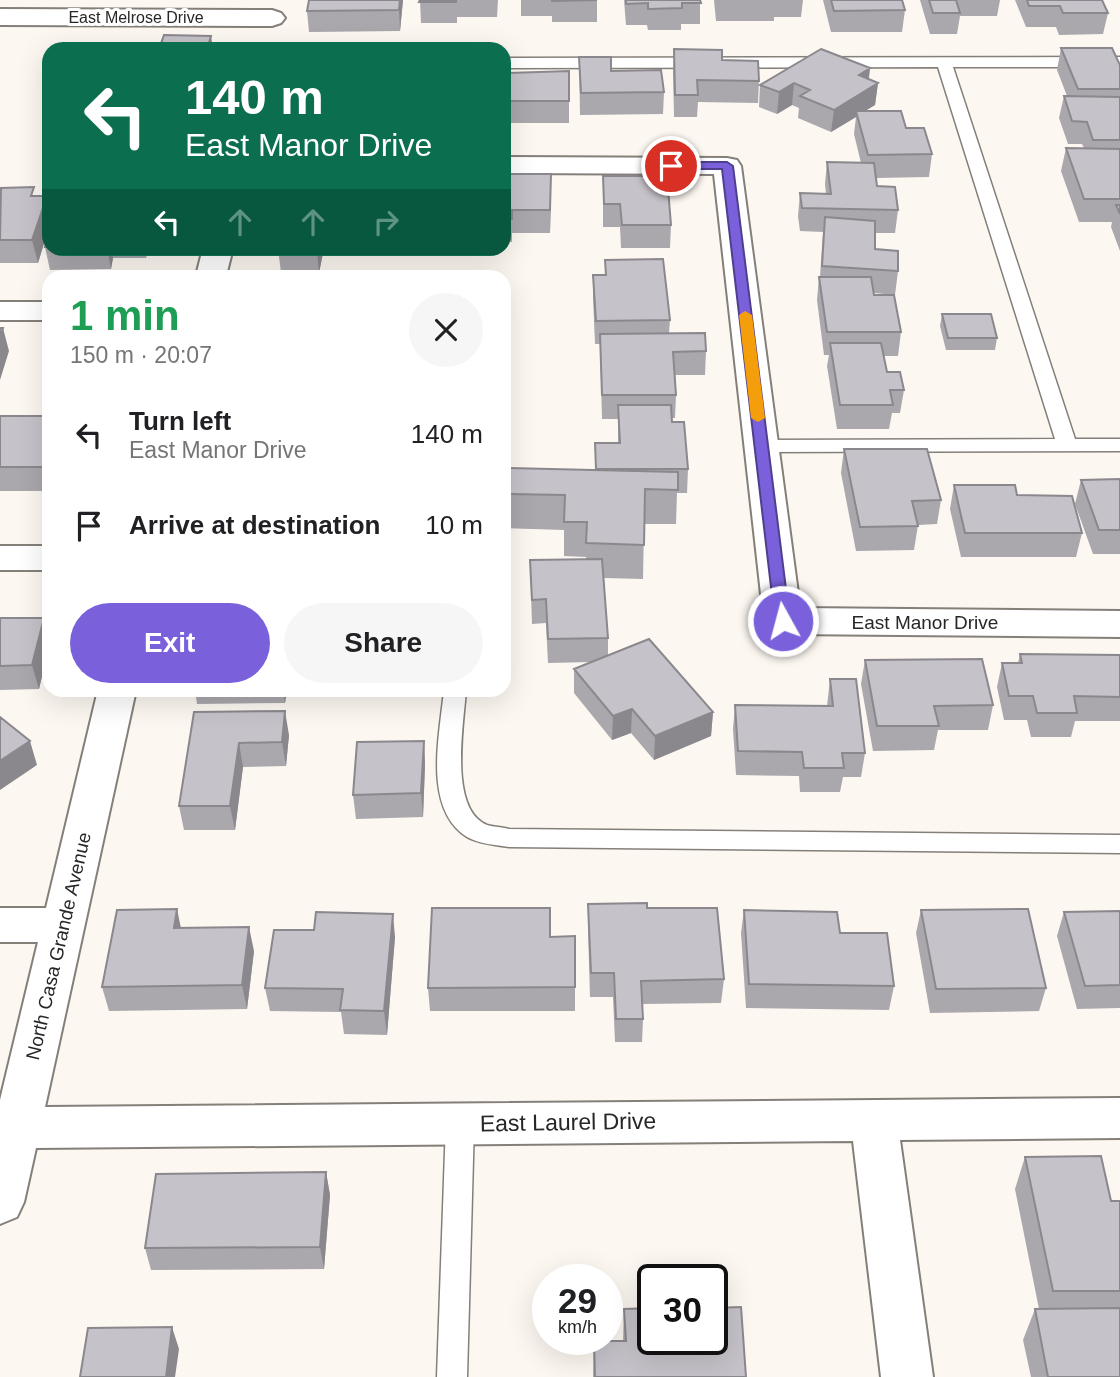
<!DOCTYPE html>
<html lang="en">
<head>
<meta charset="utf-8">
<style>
  :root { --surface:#fff; --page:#f6f6f6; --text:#202124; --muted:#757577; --accent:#7a61db }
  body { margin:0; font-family:Arial,sans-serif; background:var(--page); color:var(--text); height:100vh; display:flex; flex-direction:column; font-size:26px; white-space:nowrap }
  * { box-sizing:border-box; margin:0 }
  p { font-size:23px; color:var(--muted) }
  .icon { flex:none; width:38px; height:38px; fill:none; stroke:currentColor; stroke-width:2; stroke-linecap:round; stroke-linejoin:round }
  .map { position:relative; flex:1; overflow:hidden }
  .drawer { position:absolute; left:42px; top:270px; width:469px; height:427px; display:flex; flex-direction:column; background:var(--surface); border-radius:21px; box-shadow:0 7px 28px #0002 }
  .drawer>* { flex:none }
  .guide { position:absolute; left:42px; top:42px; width:469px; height:214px; border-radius:21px; box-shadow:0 7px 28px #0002; background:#0b6e4f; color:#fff; overflow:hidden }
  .speed { position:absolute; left:532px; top:1264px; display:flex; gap:14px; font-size:35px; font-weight:700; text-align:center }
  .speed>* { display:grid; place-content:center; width:91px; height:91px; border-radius:50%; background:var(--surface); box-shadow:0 7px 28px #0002; line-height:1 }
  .speed small { font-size:18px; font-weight:400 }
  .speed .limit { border:4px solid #111; border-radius:10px; background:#fff; color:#111 }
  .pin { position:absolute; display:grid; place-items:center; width:60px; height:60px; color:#fff; margin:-30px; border:4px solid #fff; border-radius:50%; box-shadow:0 2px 7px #0007 }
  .me { position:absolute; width:77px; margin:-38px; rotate:353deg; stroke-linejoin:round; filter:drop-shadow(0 0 5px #0008) }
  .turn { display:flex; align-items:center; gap:24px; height:147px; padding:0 28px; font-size:32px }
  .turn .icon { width:91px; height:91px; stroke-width:2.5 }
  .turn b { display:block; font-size:49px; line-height:60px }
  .lanes { display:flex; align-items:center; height:66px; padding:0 28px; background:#0003; justify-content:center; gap:35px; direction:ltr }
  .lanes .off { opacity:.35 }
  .round { display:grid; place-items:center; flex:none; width:74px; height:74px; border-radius:37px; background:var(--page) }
  .headline { display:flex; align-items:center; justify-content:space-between; height:119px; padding:0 28px }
  h1 { font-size:42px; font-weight:600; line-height:52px; color:#1e9e55 }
  .button { display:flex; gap:14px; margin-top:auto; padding:14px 28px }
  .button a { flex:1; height:80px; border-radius:42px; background:var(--accent); color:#fff; font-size:28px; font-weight:600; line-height:80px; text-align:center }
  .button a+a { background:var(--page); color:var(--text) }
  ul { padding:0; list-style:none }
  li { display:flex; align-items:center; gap:21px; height:91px; padding:0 28px }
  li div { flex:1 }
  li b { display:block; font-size:26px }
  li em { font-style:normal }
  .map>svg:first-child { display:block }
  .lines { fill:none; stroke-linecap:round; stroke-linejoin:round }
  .service-casing { stroke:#857f79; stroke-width:3 }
  .minor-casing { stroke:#857f79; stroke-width:4 }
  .service { fill:#fff; fill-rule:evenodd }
  .minor { fill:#fff; fill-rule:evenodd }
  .wall { fill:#aaa7ad }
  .shaded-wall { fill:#8b888d }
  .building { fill:#c6c2c9; stroke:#8b888d; stroke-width:2 }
  .route { fill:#7a61db; stroke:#4f3f8e; stroke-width:2 }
  .slow { fill:#f59e0b }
  .labels { text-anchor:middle; stroke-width:6; stroke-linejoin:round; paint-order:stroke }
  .far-street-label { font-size:16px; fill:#292725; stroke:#fff }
  .street-label { font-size:19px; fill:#292725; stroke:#fff }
  .near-street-label { font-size:23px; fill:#292725; stroke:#fff }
</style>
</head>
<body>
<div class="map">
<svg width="1120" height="1377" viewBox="0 0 1120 1377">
  <rect width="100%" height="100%" fill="#fdf7f1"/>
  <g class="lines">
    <defs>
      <path id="service" d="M1120,57V67H953L1075,439H1120V451L761,452L751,446L761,440L1055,439L938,67L504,68V58Z
        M444,690H466C464,723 448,809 487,825C494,827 502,827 509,829L1120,835V853L509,847C496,845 479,844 467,837C422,808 440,734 444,690Z
        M460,1111L470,1114L474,1123L467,1377H437L446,1123L450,1114Z"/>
      <path id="minor" d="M0,9L272,10L281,13L285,18L281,23L272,26L0,25Z
        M504,157L727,158L737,160L741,166L800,608L1120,611V637L783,634L770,630L764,621L714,174L504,173Z
        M203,248H233L226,276H196Z
        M0,302H49V320H0Z
        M0,546H49V570H0Z
        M98,690H136L45,1107L1120,1098V1138L900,1140L933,1377H881L853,1141L36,1148L24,1202L17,1217L0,1224V1100L38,942H0V908H46Z"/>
    </defs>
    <use href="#service" class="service-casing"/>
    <use href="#minor" class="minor-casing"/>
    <use href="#service" class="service"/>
    <use href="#minor" class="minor"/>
  </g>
  <path class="wall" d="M403,0L400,31L309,32L307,11Z
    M420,0H498L497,17H457V23H421Z
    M521,0H597V22H552V16H521Z
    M624,0H700V24H681V30H648L647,25H626Z
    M714,0H803L801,17H774V21H716Z
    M823,0H902L905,10L902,32H831Z
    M920,0H1000L997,16H960L957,34H930Z
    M1015,0H1102L1108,13L1103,34L1059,35L1056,27H1026Z
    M1061,48L1120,65V251L1111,227L1112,222H1079L1061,171L1066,148H1084L1082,144H1068L1059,118L1064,96H1067L1057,70Z
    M674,49L722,60L759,81L758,103L698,102L697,117H674L673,71Z
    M579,57L664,92L663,114L580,115Z
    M870,68L869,79L878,83L875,105L864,111L906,128L932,154L929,177L876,178L877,186L898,210L895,233H875V249L898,271L895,295L874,293L901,332L898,356H883L887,372L904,390L900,413H892L889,429H837L827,366L829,355H824L817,300L819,277H820L823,232L800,231L798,216L800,193L826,194L825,184L827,162L861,163L854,134L856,117L831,132L798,118L799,108L792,105L777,114L759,107L760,85Z
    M569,71V123H504V73Z
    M551,174L550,233H512V242L504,241V179Z
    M603,176L671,225L670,248H621L620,227H603Z
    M0,189L36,196H47L49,204V227L38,263H0Z
    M49,234V248H148L146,258H113L111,269L50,270L45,247Z
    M278,248H324L319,273H281Z
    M605,260L670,320L669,333L706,351L705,375H675L676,395L675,418H672V422L688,469L687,493H677L676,524H644L643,579L604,578L608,638V655L713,712L711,736L654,760L631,733L612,740L574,693V669L591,662L548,663L546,623L532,624L530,560L586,559V557L564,556V530L504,528V468L595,470V443H618V419H602L600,344H595L593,298V275H605Z
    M942,314L997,338L995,350H946L940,326Z
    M0,416H48L49,420V491H0Z
    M844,449L941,500L937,524L918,525L914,550L856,551L841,473Z
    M1120,479V554H1093L1075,504L1081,480Z
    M954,485L1017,495L1082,533L1076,557H961L950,509Z
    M0,618H44L49,637V647L39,689L0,690Z
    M1020,654L1120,655V721H1075L1071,737H1031L1027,720H1004L997,687L1002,663H1018Z
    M865,660L993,705L988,730H938L934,750L873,751L861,684Z
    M830,679L865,753L861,777H843L840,792H800L799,776L736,775L733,729L735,705L827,706Z
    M195,690H287L285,703L197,704Z
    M194,712L289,735L286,766L243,767L235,830H184L179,806Z
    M424,741L425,765L423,817L356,819L353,795Z
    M588,904L647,908L724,979L721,1003L642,1004L643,1019L642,1042H615L613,997H590L588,928Z
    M744,910L840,933L894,986L889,1010L746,1008L741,933Z
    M921,910L1046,988L1039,1011L930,1013L916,933Z
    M1120,911V1008L1077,1009L1057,936L1064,912Z
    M181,928L254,951L247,1009L109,1011L102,987Z
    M575,936V1011H430L428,988Z
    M395,937L387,1035L344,1034L341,1012L270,1011L265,988Z
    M1025,1157L1111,1201H1120V1377H1031L1023,1340L1035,1309H1039L1015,1189Z
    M326,1172L330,1195L324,1269L151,1270L145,1248Z
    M624,1309L746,1377H593L594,1341H623Z"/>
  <path class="shaded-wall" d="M400,0H403L400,31L399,10Z
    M211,36L213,49H207Z
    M870,68L867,89L878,83L875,105L857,116L856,111V117L831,132L834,110L859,75Z
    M794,83L792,105L777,114L779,92Z
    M551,174V197L550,233V210Z
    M47,196L49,204V227L38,263L32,240Z
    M107,248H111L113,258L111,269Z
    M145,248H148L146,258Z
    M317,248H324L319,273L317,250Z
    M3,328L9,351L0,380V338Z
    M48,416L49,420V445L45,426Z
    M44,618L49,637V647L39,689L32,665Z
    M283,690H287L285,703Z
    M632,709L631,733L612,740L613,716Z
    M285,711L289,735L286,766L282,742Z
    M713,712L711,736L654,760L655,736Z
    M30,741L37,765L0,790V761Z
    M424,741L425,765L423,817L421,793Z
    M239,743L243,767L235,830L230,806Z
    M177,909L182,933L174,928Z
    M393,914L395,937L387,1035L384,1011Z
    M249,927L254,951L247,1009L242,985Z
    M326,1172L330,1195L324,1269L320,1247Z
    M172,1327L179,1349L175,1377H166Z"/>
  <path class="building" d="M309,0H400L399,10L307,11Z
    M420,0H456V2H419Z
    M552,0H597L552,1Z
    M626,0H700L701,3H682V8L648,9V3L626,4Z
    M831,0H902L905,10L834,11Z
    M929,0H956L960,13H933Z
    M1027,0H1102L1108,13H1063L1060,6H1029Z
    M164,35L211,36L207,49H159Z
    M1061,48H1112L1120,65V89H1078Z
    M674,49L722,50V60L758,61L759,81L697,80L698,95H675Z
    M821,49L870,68L859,75L878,83L834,110L800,96L810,90L794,83L779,92L760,85Z
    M579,57H611V71L661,70L664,92L581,93Z
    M569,71V101H504V73Z
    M1064,96L1120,97V140H1093L1087,122L1072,121Z
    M856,111H901L906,128H924L932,154L868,155Z
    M1066,148L1120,149V199H1084Z
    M827,162L874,163L877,186L895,187L898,210L802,208L800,193L831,194Z
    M504,174H551L550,210H512V219H504Z
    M603,176H667L671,225H622L620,204H604Z
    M34,187L31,196H47L32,240H0L1,188Z
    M1116,205H1120V214Z
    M825,217L875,221V249L898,251V271L822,266Z
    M49,234V247H45Z
    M278,248H317V250H278Z
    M663,259L670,320L596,321L593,275H606L605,260Z
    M276,274H347V276H275Z
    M819,277H871L874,295H894L901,332H827Z
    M942,314H991L997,338H948Z
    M0,328H3L0,338Z
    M705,333L706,351L673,352L676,395H602L600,334Z
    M830,343H881L887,372H900L904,390H890L893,405H840Z
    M618,405H671L672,422H684L688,469H596L595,443H620Z
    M0,416H48L45,426H49V467H0Z
    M844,449H927L941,500L912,501L918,526L860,527Z
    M504,468L678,472V490L645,489L644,545L586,543L587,522H564L565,495L504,494Z
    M1120,479V530H1099L1081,480Z
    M954,485H1015L1017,495L1072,496L1082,533H965Z
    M602,559L608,638L548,639L546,599L532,600L530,560Z
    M0,618H44L32,665L0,666Z
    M649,639L713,712L655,736L632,709L613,716L574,669Z
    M1020,654L1120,655V697L1074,696L1077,713H1037L1033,696H1009L1002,663H1022Z
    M982,659L993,705L934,706L939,726H877L865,660Z
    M830,679H856L865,753H842L844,768H804L802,752L738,751L735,705L833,706Z
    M285,711L282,742L239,743L230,806H179L194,712Z
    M0,717L30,741L0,761Z
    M424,741L421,793L353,795L357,742Z
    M647,903V908H717L724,979L641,981L643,1019H616L614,973H591L588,904Z
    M432,908H550V937L575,936V987L428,988Z
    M177,909L174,928L249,927L242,985L102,987L117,910Z
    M1028,909L1046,988L936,989L921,910Z
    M744,910L837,912L840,933H887L894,986L749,984Z
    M1120,911V985L1085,986L1064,912Z
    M316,912L393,914L384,1011L340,1010L343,989L265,988L274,930H314Z
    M1101,1156L1111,1201H1120V1291H1053L1025,1157Z
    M326,1172L320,1247L145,1248L156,1174Z
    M741,1307L746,1377H595L594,1341H626L624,1309L653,1308V1339H712V1308Z
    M1120,1308V1377H1048L1035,1309Z
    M172,1327L166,1377H80L88,1328Z"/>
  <path class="route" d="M727,162L733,166L790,621L783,627L775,621L722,169H671L666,166L671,162Z"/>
  <path class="slow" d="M745,311L752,315L765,418L758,422L751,418L739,315Z"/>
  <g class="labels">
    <g class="far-street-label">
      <text x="136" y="23">East Melrose Drive</text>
    </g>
    <g class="street-label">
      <text x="925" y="629">East Manor Drive</text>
      <text transform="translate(58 946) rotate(-77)" y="7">North Casa Grande Avenue</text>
    </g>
    <g class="near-street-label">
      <text transform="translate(568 1122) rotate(-1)" y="8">East Laurel Drive</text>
    </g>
  </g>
</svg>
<div class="speed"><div>29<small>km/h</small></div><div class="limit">30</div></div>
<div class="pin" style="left:671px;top:166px;background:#d93025"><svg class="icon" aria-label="arrive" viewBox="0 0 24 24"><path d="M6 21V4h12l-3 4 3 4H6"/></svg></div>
<svg class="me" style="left:783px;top:621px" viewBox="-20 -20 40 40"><circle r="17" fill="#7a61db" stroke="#fff" stroke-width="3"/><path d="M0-11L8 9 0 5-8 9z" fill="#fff"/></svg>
<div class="guide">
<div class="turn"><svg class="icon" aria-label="left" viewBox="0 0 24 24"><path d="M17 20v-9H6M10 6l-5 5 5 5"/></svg><div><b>140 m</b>East Manor Drive</div></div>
<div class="lanes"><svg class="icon" aria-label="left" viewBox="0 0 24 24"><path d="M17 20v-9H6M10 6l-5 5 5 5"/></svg><svg class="icon off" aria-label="ahead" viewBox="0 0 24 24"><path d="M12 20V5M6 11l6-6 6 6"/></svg><svg class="icon off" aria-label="ahead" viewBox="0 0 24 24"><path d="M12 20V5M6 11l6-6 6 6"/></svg><svg class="icon off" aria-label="right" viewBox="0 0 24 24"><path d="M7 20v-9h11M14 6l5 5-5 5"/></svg></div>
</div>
<section class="drawer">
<div class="headline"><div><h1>1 min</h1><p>150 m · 20:07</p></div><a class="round"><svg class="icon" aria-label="close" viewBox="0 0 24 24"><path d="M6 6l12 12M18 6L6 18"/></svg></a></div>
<ul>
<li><svg class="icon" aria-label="left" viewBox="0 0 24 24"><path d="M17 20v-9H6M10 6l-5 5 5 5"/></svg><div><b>Turn left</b><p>East Manor Drive</p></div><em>140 m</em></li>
<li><svg class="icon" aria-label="arrive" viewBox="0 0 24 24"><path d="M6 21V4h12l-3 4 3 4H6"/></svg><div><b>Arrive at destination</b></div><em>10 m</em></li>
</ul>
<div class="button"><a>Exit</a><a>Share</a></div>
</section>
</div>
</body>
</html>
